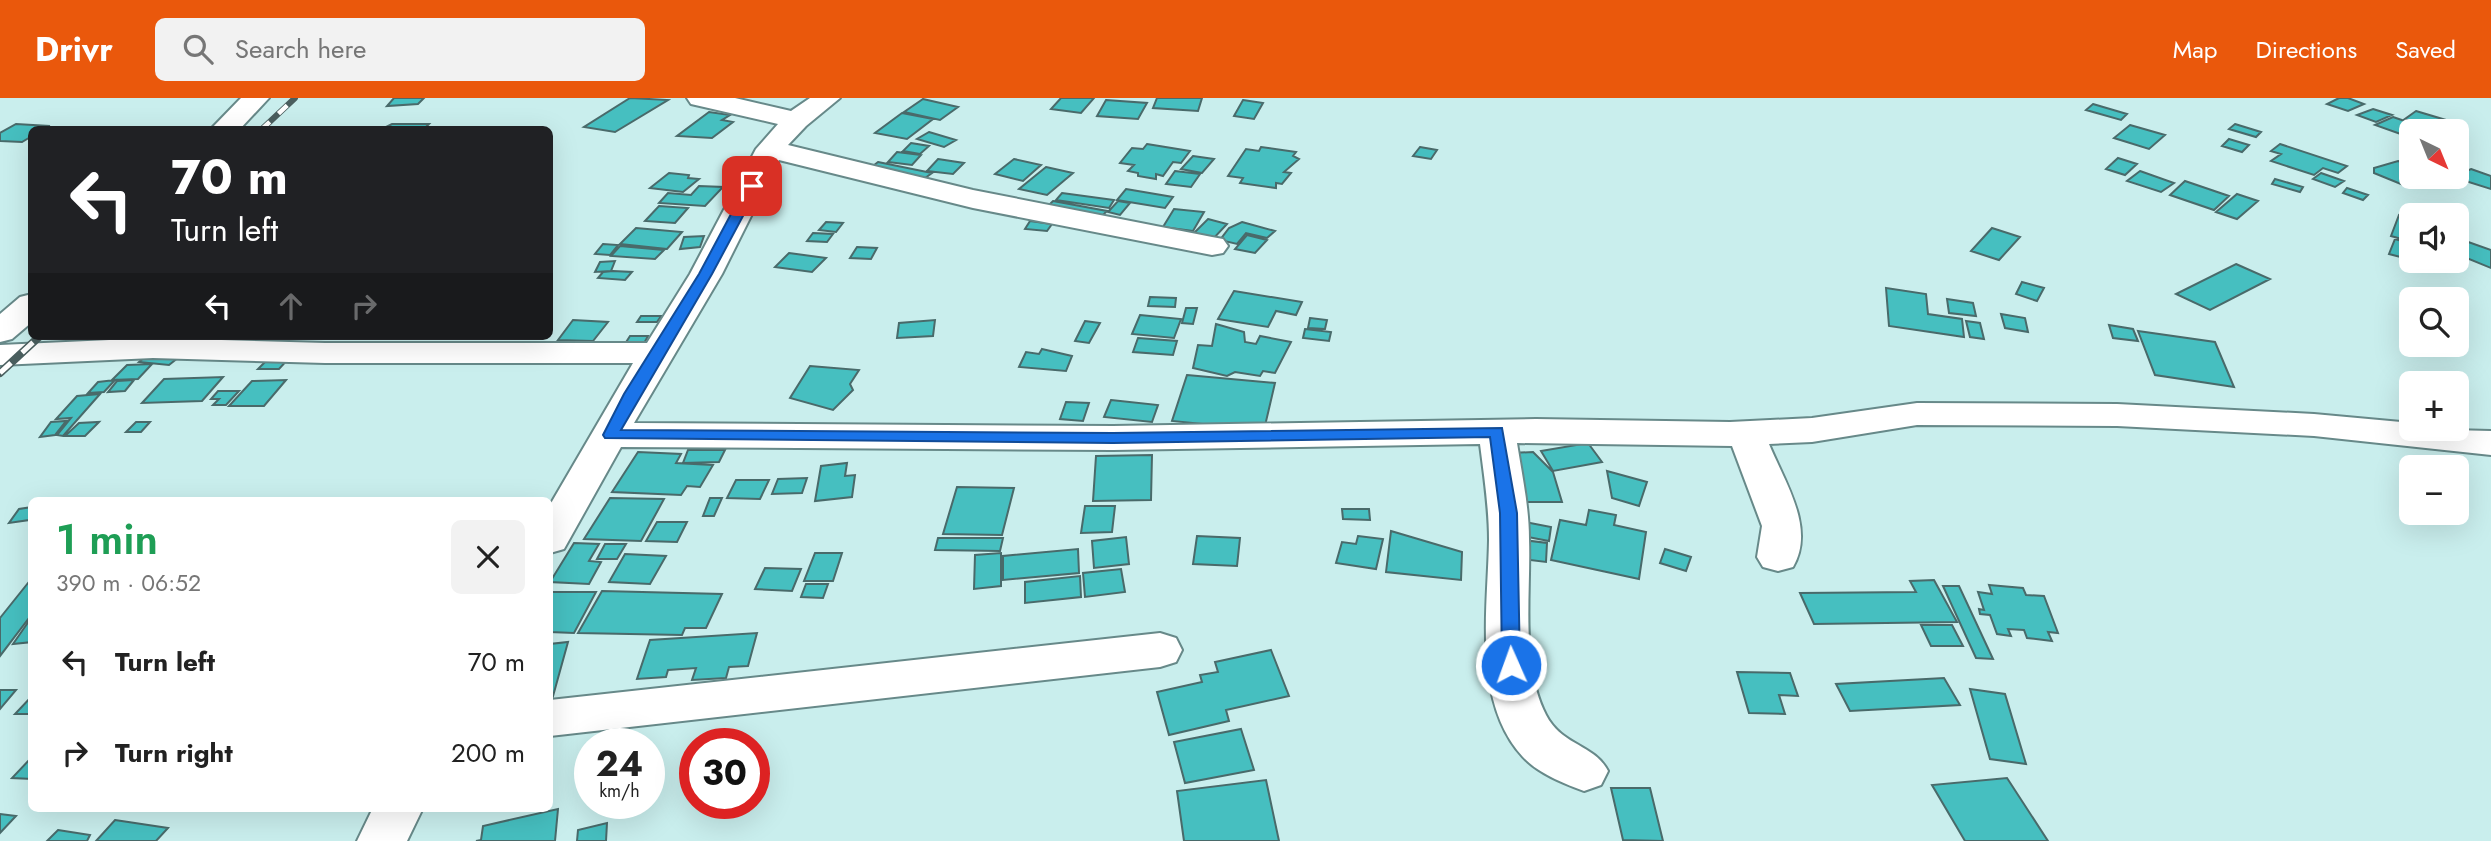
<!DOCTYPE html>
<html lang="en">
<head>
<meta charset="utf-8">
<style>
  :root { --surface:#fff; --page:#f2f2f2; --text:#222; --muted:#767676; --accent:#ea580c }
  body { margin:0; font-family:Jost,sans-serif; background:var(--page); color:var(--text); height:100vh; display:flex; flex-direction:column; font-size:26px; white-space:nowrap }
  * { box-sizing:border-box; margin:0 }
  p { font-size:23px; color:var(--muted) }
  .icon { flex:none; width:38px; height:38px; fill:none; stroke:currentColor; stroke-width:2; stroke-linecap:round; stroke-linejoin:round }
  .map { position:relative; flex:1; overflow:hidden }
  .drawer { position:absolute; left:28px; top:399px; width:525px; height:315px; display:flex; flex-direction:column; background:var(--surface); border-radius:10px; box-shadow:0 7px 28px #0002 }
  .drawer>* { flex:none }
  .hud { position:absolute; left:28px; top:28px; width:525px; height:214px; border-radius:10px; box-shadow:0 7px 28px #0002; background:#202124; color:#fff; overflow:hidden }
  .needle { width:46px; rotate:137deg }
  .buttons { position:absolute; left:2399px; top:21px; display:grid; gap:14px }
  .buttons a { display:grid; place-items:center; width:70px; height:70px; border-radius:10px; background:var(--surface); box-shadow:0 7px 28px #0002; font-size:35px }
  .speed { position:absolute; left:574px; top:630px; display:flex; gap:14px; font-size:35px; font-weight:700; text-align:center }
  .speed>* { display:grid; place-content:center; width:91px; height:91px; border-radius:50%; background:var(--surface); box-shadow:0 7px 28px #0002; line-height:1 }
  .speed small { font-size:18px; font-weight:400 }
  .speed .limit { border:10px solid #d22; background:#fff; color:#111 }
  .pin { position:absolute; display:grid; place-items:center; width:60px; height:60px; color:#fff; margin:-30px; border-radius:14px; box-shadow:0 4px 10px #0006 }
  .me { position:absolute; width:77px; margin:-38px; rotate:358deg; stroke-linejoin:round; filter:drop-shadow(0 0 5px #0008) }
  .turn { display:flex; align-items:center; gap:24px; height:147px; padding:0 28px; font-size:32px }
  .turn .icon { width:91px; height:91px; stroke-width:2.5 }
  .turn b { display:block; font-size:49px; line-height:60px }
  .lanes { display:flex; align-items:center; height:66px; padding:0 28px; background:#0003; justify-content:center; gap:35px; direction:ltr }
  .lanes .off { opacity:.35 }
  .round { display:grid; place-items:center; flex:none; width:74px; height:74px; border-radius:10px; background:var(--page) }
  .head { display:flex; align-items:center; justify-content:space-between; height:119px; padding:0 28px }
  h1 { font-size:42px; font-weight:600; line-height:52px; color:#1e9e55 }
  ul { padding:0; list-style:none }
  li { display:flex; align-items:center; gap:21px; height:91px; padding:0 28px }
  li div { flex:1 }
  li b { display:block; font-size:26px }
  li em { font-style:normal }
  header { display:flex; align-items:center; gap:42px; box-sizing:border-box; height:98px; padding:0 35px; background:var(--accent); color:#fff }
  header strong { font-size:33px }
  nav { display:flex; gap:38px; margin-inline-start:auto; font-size:24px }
  .search { width:490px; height:63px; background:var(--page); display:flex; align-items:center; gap:18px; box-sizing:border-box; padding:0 24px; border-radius:10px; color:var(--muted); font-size:26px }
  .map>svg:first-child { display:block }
  .building { fill:#46bfc0; stroke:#496a6a; stroke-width:2 }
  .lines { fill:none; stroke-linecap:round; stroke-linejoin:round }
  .minor-casing { stroke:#678989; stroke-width:4 }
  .minor { fill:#fff; fill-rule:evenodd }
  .rail-far1-casing { stroke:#4a5e5e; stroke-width:6 }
  .rail-casing { stroke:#4a5e5e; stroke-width:8 }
  .rail-far1 { stroke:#fff; stroke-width:4.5; stroke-dasharray:12; stroke-linecap:butt }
  .rail { stroke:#fff; stroke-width:5; stroke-dasharray:15; stroke-linecap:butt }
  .route { fill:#1a73e8; stroke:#114b97; stroke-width:2 }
</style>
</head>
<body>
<header>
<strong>Drivr</strong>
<div class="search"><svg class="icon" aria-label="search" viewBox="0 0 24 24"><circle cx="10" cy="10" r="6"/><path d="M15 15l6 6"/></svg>Search here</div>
<nav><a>Map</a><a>Directions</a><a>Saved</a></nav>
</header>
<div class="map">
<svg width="2491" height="743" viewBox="0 0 2491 743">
  <rect width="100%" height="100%" fill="#c9eeed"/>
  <path class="building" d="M394,0H424L418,6L387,8Z
    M630,0L668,2L615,34L584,29Z
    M1061,0H1094L1081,15L1051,11Z
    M1157,0H1202L1198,13L1153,10Z
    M2339,0H2348L2364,6L2348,13L2327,6Z
    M923,1L958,9L940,22L904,14Z
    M1106,2L1147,5L1138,21L1097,18Z
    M1243,2L1263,5L1254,21L1234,18Z
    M2093,6L2127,16L2121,22L2086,12Z
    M2373,11L2392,17L2376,24L2357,17Z
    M2416,13L2446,22L2435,31L2405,21Z
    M709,14L730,17L722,22L733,24L712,40L677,38Z
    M902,15L933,21L907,41L875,35Z
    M2393,19L2428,31L2412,33V40L2375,27Z
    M16,26L50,28L32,32V38L22,44L0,43V35Z
    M392,26H429L423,32H380Z
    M2235,26L2261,34L2256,39L2229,31Z
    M2130,27L2165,37L2149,51L2114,40Z
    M929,34L956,42L944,49L917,41Z
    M2229,41L2249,47L2242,54L2222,48Z
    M911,45L929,48L920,56L903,53Z
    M1147,46L1190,53L1181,65L1173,64L1163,78L1156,76V81L1138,78V75L1128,73L1134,67L1120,65L1132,50L1143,51Z
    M2280,46L2347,68L2338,75L2323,70L2314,77L2271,63L2281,56L2271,53Z
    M1261,49L1296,54L1293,58L1299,61L1284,74L1291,75L1282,86L1276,85V90L1240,85L1243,80L1228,78L1246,51L1259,53Z
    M1420,49L1437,52L1431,61L1413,58Z
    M897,54L921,57L912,67L888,64Z
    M1193,58L1214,61L1202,75L1181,71Z
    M2118,60L2137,66L2125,77L2106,71Z
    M938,61L964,65L953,76L927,73Z
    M1014,61L1041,67L1023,83L995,76Z
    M2398,63L2412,68V79H2438L2408,89L2374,75V70Z
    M878,64L932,75L921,83L868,72Z
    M1046,69L1073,75L1047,97L1019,91Z
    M2471,71L2491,78V91L2453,79Z
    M1175,73L1200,76L1191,89L1166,86Z
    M2140,73L2174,85L2161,94L2127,83Z
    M669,75L689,77L688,80L699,81L683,94L650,90Z
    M2321,75L2344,83L2335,89L2313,81Z
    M2275,81L2303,89L2300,94L2272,86Z
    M2185,83L2229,98L2214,112L2170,97Z
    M699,88L723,89L705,108L659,105L668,95L691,97Z
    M2347,90L2368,97L2363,102L2343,95Z
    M1126,91L1173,99L1165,110L1117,102Z
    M1062,95L1114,102L1109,110L1056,102Z
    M2237,96L2258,103L2237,121L2216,114Z
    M1053,103L1107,113L1098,122L1045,111Z
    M1118,103L1130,105L1120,117L1108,114Z
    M659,108L688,110L675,125L645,123Z
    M1174,111L1204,114L1193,133L1163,129Z
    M2399,117L2412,121V144L2391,138Z
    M1208,121L1227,126L1213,141L1193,136Z
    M1030,123L1052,126L1047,133L1025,131Z
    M826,124L843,125L836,134L819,132Z
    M1242,124L1275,133L1267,140L1246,135L1237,146L1220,142L1229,130Z
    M636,130L682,134L667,151L620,146Z
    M1992,130L2020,139L1999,162L1971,153Z
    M813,135L833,136L827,144L807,143Z
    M1247,137L1267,142L1255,155L1235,151Z
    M704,138L700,149L680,151L684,139Z
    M2457,140L2491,152V170L2457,156Z
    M2395,141L2412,146V162L2389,156Z
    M603,146L618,147L610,157L595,156Z
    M620,148L664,152L655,161L611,158Z
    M857,149L877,150L871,161L850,160Z
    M789,155L826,160L812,174L775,169Z
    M615,163L611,173L595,174L600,164Z
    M2413,163H2447L2444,172Z
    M2236,166L2270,181L2210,212L2176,196Z
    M613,173L632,174L625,182L598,180L603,174Z
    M2022,184L2044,190L2037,203L2016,196Z
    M1886,190L1926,196L1928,216L1962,221L1964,239L1889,228Z
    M1234,193L1302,204L1296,217L1276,213L1268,229L1218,221Z
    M1150,199L1176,200L1175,209L1148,208Z
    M1947,201L1973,205L1976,218L1949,215Z
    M1186,210H1197L1193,226L1182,225Z
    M2001,216L2025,220L2028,234L2005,230Z
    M1140,217L1181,221L1174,240L1132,236Z
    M641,218H661L657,224H637Z
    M1310,220L1327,222L1325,231L1308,230Z
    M573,222L608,224L593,243L558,242Z
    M935,222L933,238L897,240L899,225Z
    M1085,223L1100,225L1089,245L1075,243Z
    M1966,223L1980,225L1984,241L1970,239Z
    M1216,226L1244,234L1245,244L1256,246L1260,238L1291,244L1275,275L1263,273L1260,278L1235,274L1227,278L1193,270L1198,247L1212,248Z
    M2109,227L2133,231L2138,243L2113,240Z
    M1305,231L1331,234L1329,243L1303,240Z
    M2138,233L2215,244L2234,289L2155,277Z
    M630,238H648L642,249H623Z
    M1138,240L1177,243L1173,257L1133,254Z
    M1042,251L1072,258L1066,273L1019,269L1026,254L1039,256Z
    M152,253L184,255L169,267L139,264Z
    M270,259H290L279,271H258Z
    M152,266L138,281L112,282L127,267Z
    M810,268L859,272L850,286L853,292L833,312L790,300Z
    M1187,277L1275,285L1264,332L1172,323Z
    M223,279L202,303L142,305L164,281Z
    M115,282L104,294L88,295L98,284Z
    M134,282L125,293L108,294L117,283Z
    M286,282L264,308H229L252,283Z
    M218,293H239L226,307H213L219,301H211Z
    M100,296L63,338L57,337L71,320L56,321L77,298Z
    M1111,302L1158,307L1152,324L1104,319Z
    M1066,304L1089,305L1083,323L1060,321Z
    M66,323L55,337L40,339L51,324Z
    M99,324L85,338H65L79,325Z
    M136,324H150L141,334H126Z
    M1588,345L1602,364L1553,373L1541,353Z
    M688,352H725L719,364L683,365Z
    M638,354L681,356L676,365L713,367L700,389L687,388L681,397L612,394Z
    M1533,354L1553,374L1562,404H1524L1511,355Z
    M1152,357L1151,402L1093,403L1096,358Z
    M847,365L845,378L855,377L852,399L815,403L821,368Z
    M1607,373L1647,384L1639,408L1612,400Z
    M807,380L802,395L772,396L778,381Z
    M736,382H769L760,401L727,400Z
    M957,389L1014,390L1002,437L943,436Z
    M610,400L664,401L641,443L584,441Z
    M710,400H722L714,418H703Z
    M1085,408H1115L1112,434L1081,435Z
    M32,409L29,422L9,425L19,411Z
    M1342,411H1369L1370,422L1343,421Z
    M1589,412L1616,417L1614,427L1646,434L1639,481L1551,462L1560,422L1586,427Z
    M657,424H687L677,444L646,443Z
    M1525,424L1551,429L1549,443L1523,438Z
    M1391,433L1462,454L1461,482L1386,474Z
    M1197,438L1240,440L1237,468L1193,466Z
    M1358,438L1383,441L1376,471L1336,465L1342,444L1356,446Z
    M1126,439L1129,466L1094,470L1092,443Z
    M938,440H1003L1000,453L935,452Z
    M1523,442L1547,445L1546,464L1521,461Z
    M574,445L599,446L589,463L601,464L589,486L550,484Z
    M605,446H626L617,461H597Z
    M1078,451L1079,475L1003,482V458Z
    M1665,451L1691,459L1686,473L1660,465Z
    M815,455H842L833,483H804Z
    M1001,455V488L974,491L975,457Z
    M625,456L666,458L650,486L609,484Z
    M765,470L801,471L792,493L755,491Z
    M1121,471L1125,494L1085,499L1083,475Z
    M1080,478L1081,499L1025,505V484Z
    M32,480V516L0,558V520Z
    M1934,482L1957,524L1814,526L1800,495L1916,494L1910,483Z
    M806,486H828L823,500L801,499Z
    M1989,487L2023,490L2026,497L2044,498L2058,535L2048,534L2052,543L2027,540L2024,532L2008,531L2011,538L1997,536L1990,517L1980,516L1979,511L1984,512L1978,494L1992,496Z
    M1943,488H1959L1993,561L1976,560Z
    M602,493L722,496L706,530H685L682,537L578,535Z
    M550,494H596L574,535L550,534Z
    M32,522V544L13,546L29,523Z
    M1921,527H1952L1963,548H1931Z
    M757,535L748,568L729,569L726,580L692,582L696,570L668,572L666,579L637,581L650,542Z
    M568,544L550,609V546Z
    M1271,552L1289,598L1226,612L1229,623L1169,637L1157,594L1202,584L1200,577L1218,574L1215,564Z
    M1737,574L1790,575L1798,598L1779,597L1785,616L1749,615Z
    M1944,580L1960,607L1850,613L1836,586Z
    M1970,591L2005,596L2026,666L1990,661Z
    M0,592H16L0,611Z
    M32,598V616H15Z
    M1241,631L1254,672L1185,685L1174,644Z
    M32,659V681L12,680Z
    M2007,680L2048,743H1965L1932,687Z
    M1266,682L1279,743H1184L1177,693Z
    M1611,690H1650L1663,743L1623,742Z
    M558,711L555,743H476L481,742L483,728Z
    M0,716L16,718L0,735Z
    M115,722L168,730L156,743H96Z
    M607,725L606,743H577L578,732Z
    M58,732L90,737L87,743H47Z"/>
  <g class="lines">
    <defs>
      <path id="minor" d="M241,0H269L239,32H210Z
        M687,0H735L791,13L810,0H840L806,28L788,47L973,92L1212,139L1223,141L1228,148L1223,155L1212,157L973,110L779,62L722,176L634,325L1113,328L1536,321L1730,324L1812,320L1917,305L2117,306L2314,316L2412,325V331L2491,333V357L2314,338L2117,328L1917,327L1812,344L1769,346C1784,383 1816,430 1793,469L1778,473L1763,469L1757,459L1762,428L1732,348L1517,345C1522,377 1529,409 1529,441C1531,496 1520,566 1546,617C1562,648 1594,646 1608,673L1601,687L1584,693C1563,685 1539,676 1523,659C1472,604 1488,510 1489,442C1489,409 1484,378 1480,346L1113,352L621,349L564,451L550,455V407L633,265H325L153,260L0,267V247L153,240L325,245H647L690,176L756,51L778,26L691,6Z
        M32,196V224L12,241L0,244V216L20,199Z
        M1160,535L1176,540L1182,552L1176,564L1160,569L550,638V602Z
        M373,710H423L407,743H357Z"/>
    </defs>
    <use href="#minor" class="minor-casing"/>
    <use href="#minor" class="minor"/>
    <defs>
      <path id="rail-far1" d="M261,32L295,0"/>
      <path id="rail" d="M0,275L40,238"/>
    </defs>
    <use href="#rail-far1" class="rail-far1-casing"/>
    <use href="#rail" class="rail-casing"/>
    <use href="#rail-far1" class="rail-far1"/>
    <use href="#rail" class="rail"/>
  </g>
  <path class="route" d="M752,84L759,88L712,176L621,332L1113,335L1502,330L1517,415L1520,567L1518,572H1504L1502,567L1500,415L1490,339L1113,345L605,340L603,337L624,296L699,176L746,88Z"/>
</svg>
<div class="buttons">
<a><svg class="needle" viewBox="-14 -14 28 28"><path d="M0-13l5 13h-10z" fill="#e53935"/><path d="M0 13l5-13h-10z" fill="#767676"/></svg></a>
<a><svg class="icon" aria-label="sound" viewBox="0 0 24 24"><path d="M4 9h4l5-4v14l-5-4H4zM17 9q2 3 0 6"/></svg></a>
<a><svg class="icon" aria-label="search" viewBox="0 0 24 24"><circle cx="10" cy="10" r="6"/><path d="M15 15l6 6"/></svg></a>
<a>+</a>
<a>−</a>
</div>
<div class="speed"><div>24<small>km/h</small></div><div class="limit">30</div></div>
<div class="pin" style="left:752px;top:88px;background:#d93025"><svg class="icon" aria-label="arrive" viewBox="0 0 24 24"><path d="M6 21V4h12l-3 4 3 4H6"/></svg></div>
<svg class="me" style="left:1511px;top:567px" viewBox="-20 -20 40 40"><circle r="17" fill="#1a73e8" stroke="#fff" stroke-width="3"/><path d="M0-11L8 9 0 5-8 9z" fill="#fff"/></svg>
<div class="hud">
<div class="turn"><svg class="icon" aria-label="left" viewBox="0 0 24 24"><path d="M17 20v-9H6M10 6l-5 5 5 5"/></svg><div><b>70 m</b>Turn left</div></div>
<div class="lanes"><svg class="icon" aria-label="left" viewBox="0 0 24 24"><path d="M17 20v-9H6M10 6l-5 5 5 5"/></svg><svg class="icon off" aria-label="ahead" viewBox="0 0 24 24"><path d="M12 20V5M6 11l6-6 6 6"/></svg><svg class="icon off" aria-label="right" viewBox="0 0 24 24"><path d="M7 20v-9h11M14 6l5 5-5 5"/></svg></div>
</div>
<section class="drawer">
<div class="head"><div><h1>1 min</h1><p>390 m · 06:52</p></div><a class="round"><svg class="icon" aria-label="close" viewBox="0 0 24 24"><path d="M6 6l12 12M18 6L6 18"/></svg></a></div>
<ul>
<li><svg class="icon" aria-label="left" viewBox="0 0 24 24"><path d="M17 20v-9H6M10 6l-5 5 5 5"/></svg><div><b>Turn left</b></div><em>70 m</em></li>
<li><svg class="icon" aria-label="right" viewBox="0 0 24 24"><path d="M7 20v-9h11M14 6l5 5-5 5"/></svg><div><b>Turn right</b></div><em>200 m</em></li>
</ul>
</section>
</div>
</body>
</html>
